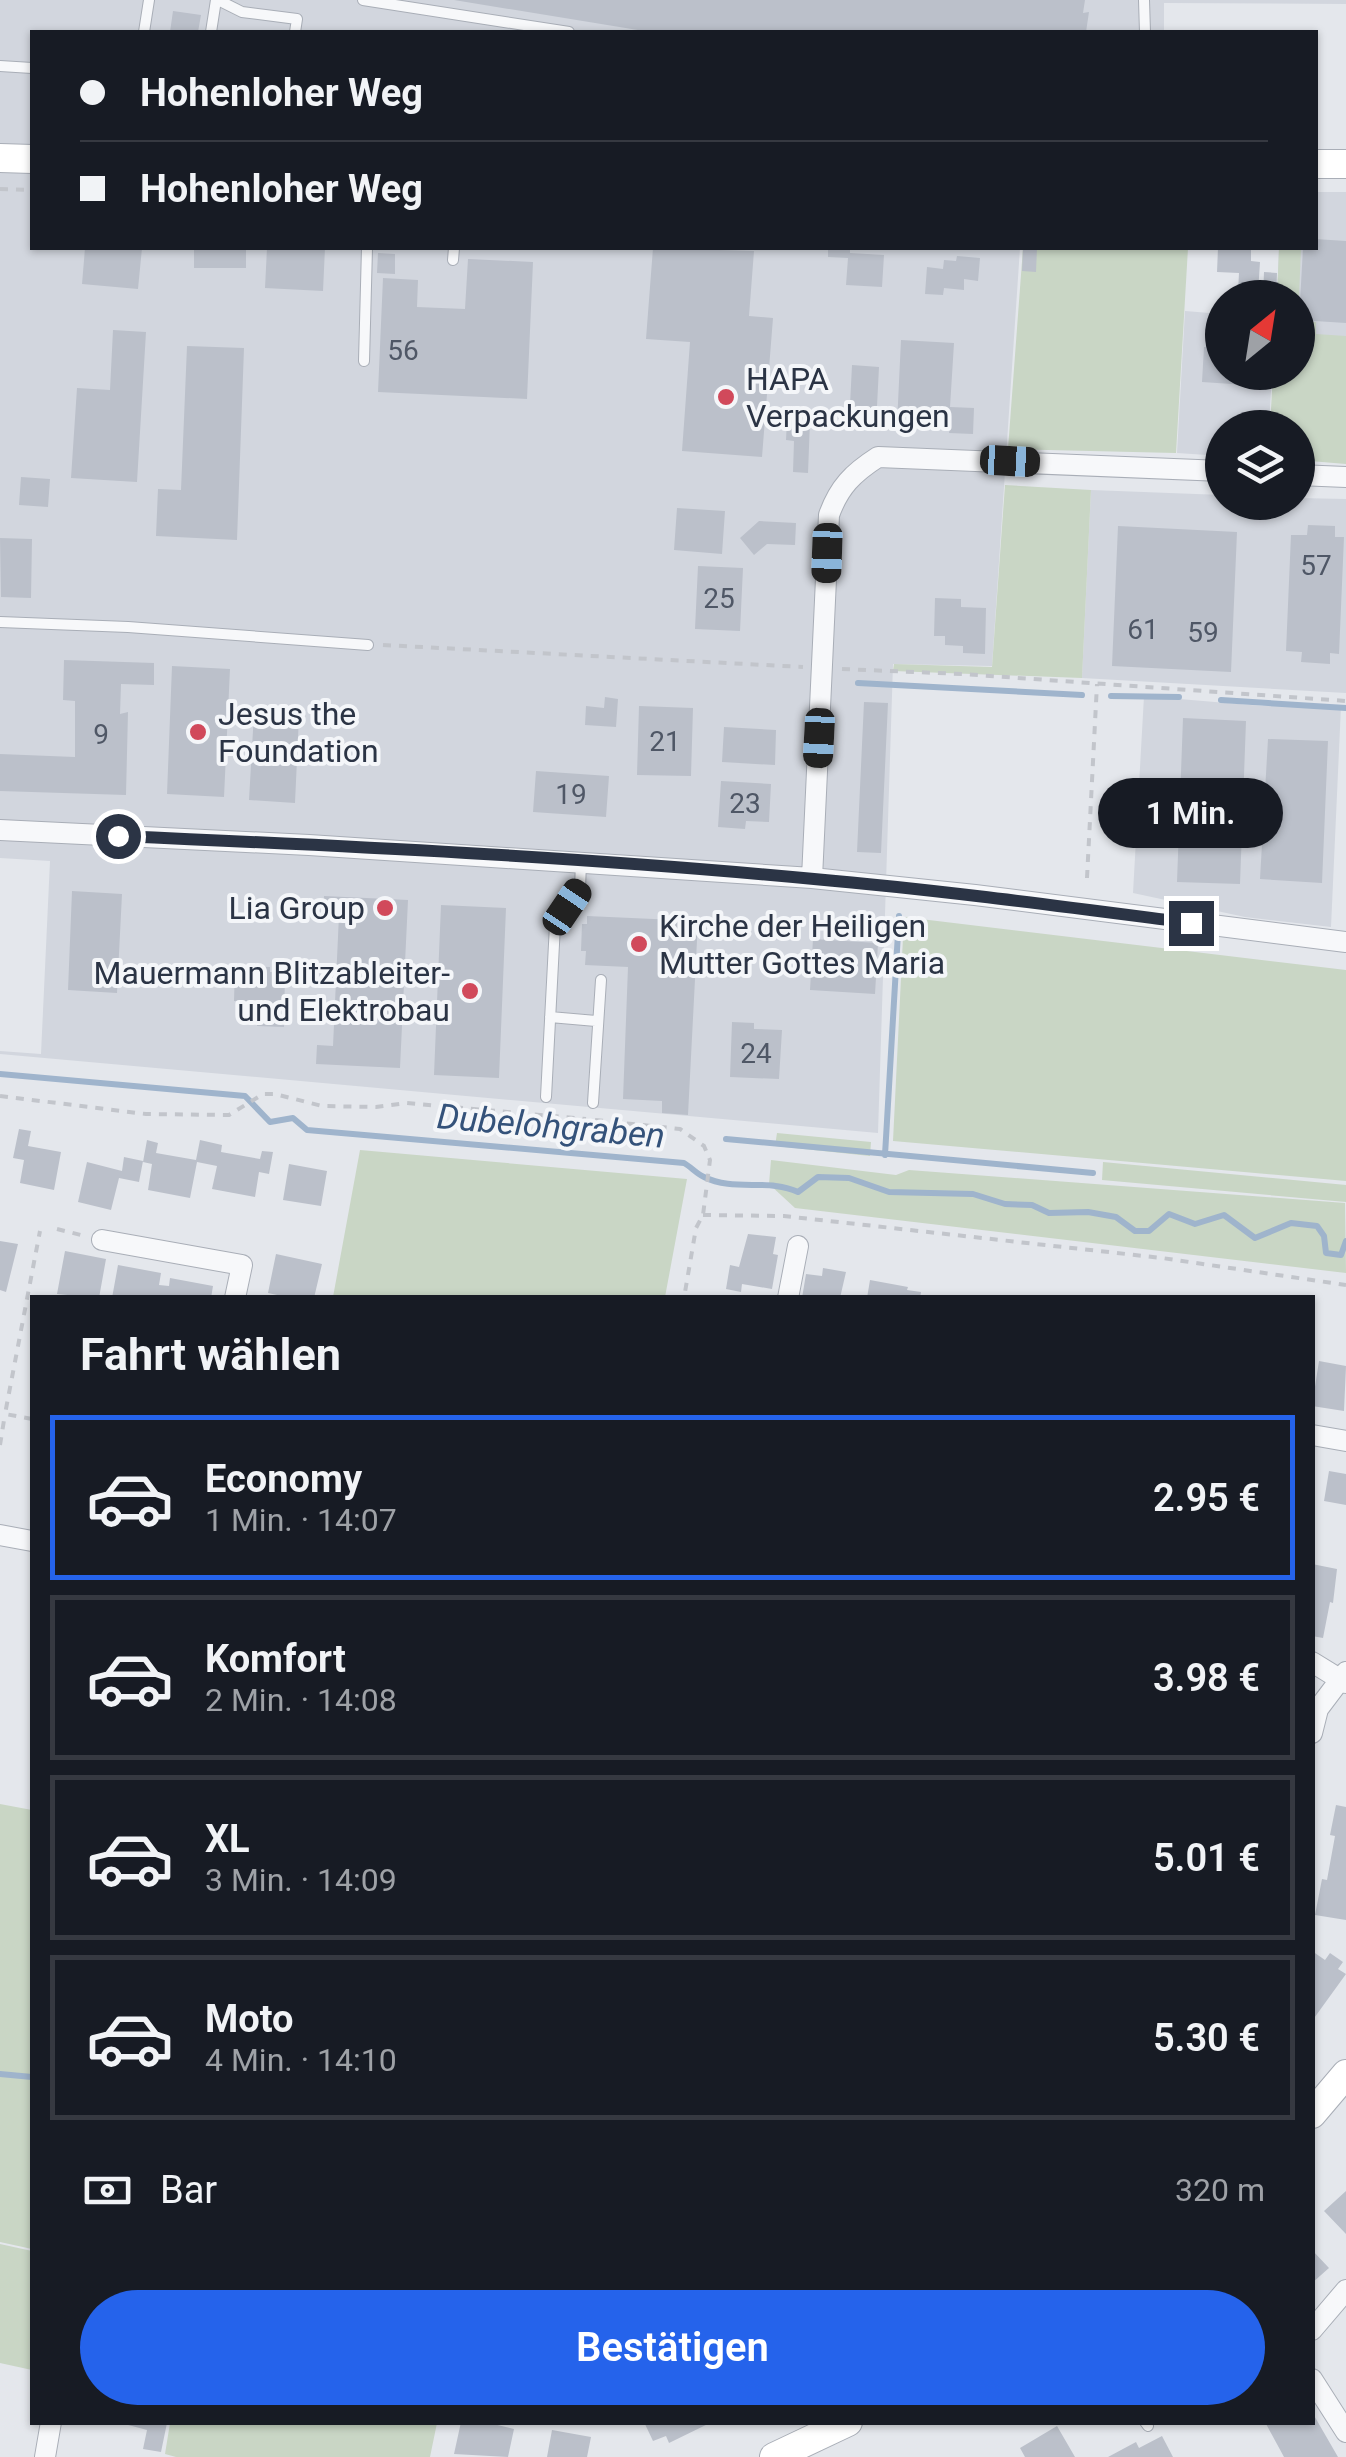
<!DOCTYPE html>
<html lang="de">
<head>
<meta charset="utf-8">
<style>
  body { margin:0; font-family:Roboto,sans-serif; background:#242831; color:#f1f3f6; height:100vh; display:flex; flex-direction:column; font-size:38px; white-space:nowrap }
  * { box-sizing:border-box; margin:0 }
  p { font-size:32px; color:#9ea1a6 }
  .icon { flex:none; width:55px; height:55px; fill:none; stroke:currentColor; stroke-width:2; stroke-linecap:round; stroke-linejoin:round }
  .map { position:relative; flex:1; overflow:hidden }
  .details { position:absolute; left:30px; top:1295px; width:1285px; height:1130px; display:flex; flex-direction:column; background:#171b24; border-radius:0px; box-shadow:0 2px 8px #0004 }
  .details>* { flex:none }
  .guide { position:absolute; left:30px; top:30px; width:1288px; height:220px; border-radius:0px; box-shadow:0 2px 8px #0004; display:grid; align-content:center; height:220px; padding:0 50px; background:#171b24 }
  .needle { width:65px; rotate:30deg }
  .controls { position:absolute; left:1205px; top:280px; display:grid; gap:20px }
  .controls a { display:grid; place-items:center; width:110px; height:110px; border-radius:50%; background:#171b24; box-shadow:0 2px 8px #0004; font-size:50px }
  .end { position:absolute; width:45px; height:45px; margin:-22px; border:12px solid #2b3445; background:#fff; box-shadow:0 0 0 5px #fff }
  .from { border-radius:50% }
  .bubble { position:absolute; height:70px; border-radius:35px; background:#171b24; box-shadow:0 2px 8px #0004; font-size:32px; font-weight:600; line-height:70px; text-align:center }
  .car { position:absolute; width:30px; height:60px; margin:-30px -15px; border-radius:12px; box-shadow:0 0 8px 2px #0007; background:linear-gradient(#222 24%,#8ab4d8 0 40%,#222 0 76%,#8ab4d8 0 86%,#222 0) }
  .guide b { display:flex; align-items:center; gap:35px; height:95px; font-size:38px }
  .guide b+b { border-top:2px solid #363941 }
  .guide i { width:25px; height:25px; background:#f1f3f6 }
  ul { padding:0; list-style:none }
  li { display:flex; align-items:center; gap:30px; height:165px; margin:0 20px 15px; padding:0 30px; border:5px solid #363941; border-radius:0px }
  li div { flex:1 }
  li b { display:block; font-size:38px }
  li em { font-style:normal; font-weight:600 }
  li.selected { border-color:#2563eb }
  li>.icon { width:90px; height:90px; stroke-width:1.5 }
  h2 { padding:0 50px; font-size:45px; line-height:120px }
  .pay { display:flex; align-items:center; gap:25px; height:110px; padding:0 50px; font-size:38px }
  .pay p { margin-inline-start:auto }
  .cta { display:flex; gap:20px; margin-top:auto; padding:20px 50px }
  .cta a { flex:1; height:115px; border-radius:60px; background:#2563eb; color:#fff; font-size:40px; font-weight:600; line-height:115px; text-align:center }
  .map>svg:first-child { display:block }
  .built { fill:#d2d6de }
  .green { fill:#c9d6c5 }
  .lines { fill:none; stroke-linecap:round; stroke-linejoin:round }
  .stream { stroke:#9fb4cc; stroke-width:6 }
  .building { fill:#bbc0ca }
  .lane-casing { stroke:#a9aeb7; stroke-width:12 }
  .street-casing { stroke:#a9aeb7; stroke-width:22 }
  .secondary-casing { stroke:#a9aeb7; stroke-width:30 }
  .path { stroke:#c2c5cb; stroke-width:4; stroke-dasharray:8 8; stroke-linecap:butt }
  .lane { stroke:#f7f8fa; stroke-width:10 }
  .street { stroke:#f7f8fa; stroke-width:20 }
  .secondary { stroke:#fff; stroke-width:28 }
  .route { stroke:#2b3445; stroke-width:12 }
  .poi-dot { fill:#d1495b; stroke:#f4f6f9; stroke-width:4 }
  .labels { text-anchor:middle; stroke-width:8; stroke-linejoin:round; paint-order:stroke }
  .number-label { font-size:28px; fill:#4f5766 }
  .poi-label { font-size:32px; fill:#2b3445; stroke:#f4f6f9; text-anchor:start }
  .water-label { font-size:35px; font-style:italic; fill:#34527a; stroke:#f4f6f9 }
</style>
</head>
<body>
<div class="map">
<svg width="1346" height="2457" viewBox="0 0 1346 2457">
  <rect width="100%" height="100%" fill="#e4e7ec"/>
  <path class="built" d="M0 0H1346V4L1164 3V32H32V248H1020L992 666 893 664 878 1133 0 1054V1051L41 1054 50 861 0 858Z
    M1315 192H1346V354L1298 352V298H1277L1279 248H1315Z
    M1185 311 1222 314V372L1272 373 1269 427 1222 428V456L1177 453Z
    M1091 490 1222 495V502H1298V498L1346 499V693L1082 678Z
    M1144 696 1262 706H1341L1331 927 1245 917 1133 893Z"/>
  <path class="green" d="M1023 248H1188L1176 453 1008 449Z
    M1279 248H1301L1298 321 1316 322V334L1346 336V464L1298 460V428L1270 427 1273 373 1298 372V298L1277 297Z
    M1005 485 1091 490 1082 678 893 671 894 664 992 667Z
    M904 917 1346 970V1181L893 1141Z
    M777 1133 871 1142 870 1156 775 1146Z
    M360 1150 687 1179 665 1297H333Z
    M771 1160 896 1175 909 1170 1345 1203 1346 1273 795 1208 769 1184Z
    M1103 1162 1346 1185V1202L1102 1180Z
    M0 1804 32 1810V2249L0 2242Z
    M0 2244 32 2251V2370L0 2363Z
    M170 2423V2422L437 2423 430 2457H176L165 2454Z"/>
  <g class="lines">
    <path class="stream" d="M858 683 1082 695
      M1111 696 1179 697
      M1221 700 1346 708
      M0 1074 245 1096 270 1122 293 1118 307 1130 684 1163C691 1167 697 1174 704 1177 734 1192 769 1178 798 1192L818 1177 849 1178 889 1192 973 1194 1005 1204 1032 1205 1049 1213 1088 1212 1116 1217 1135 1231H1149L1169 1214 1195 1224 1224 1215 1255 1238 1291 1223 1317 1226 1324 1236 1326 1253 1341 1255 1346 1241
      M726 1139 1093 1173
      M885 1155 899 916
      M0 2074 32 2077"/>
  </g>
  <path class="building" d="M454 0H1085L1083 13 1089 12 1086 32H650Z
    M173 11 201 15 198 32H170Z
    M1315 239 1346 241V323L1299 320 1303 248H1315Z
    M85 248H142L138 289 82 284Z
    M194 248H246V268H194Z
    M267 248H325L323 291 265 288Z
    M653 248 754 251 749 316 773 318 762 457 682 451 690 342 646 339Z
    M828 248H850V253L884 255 882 287 846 285 848 258 828 257Z
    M1023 248H1037L1036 272 1022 271Z
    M1218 248H1251V261L1260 262 1258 293 1238 292 1239 273 1217 272Z
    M378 253 395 254V274L377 273Z
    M957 256 980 258 978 281 964 279V290L944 288 943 295 925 294 927 267 943 269 944 260 956 261Z
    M468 259 533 262 527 399 378 392 383 278 418 280 417 307 465 309Z
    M1264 272 1277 273 1276 298H1263Z
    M113 330 146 332 137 482 71 478 77 388 110 390Z
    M901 340 954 343 950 407 974 408 973 434 949 433 950 426 897 424Z
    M187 346 244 348 237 540 156 536 158 489 181 490Z
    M1204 347 1222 348V372H1262L1261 386 1202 382Z
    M852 365 879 367 876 426 849 425Z
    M787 420 810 421 808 473 793 472 794 441 786 440Z
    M21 477 50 479 48 507 19 505Z
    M677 508 725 511 722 554 674 550Z
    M759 521 796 523 795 545 767 544 754 555 740 538Z
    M1308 525 1335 526V537H1344L1339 654 1330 653V664L1301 662 1302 652 1286 651 1291 535H1307Z
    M1118 526 1237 532 1231 672 1112 666Z
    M0 538 32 539 31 598 1 597Z
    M698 566 743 568 740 631 695 629Z
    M935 598 961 599V607L986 608 985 654 963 653V646L945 645V636H934Z
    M64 660 154 663V685L121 684 120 714 128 712 126 795 0 791V754L75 757V701L63 700Z
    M172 666 230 669 224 797 167 794Z
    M605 697 618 699 616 727 585 725 586 706 604 708Z
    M864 702 888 703 881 853 857 852Z
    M639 706 693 708 691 776 637 775Z
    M254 713 299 716 295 803 249 800Z
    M1183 718 1246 721 1240 884 1177 882Z
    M724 727 776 730 775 765 722 762Z
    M1268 739 1328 741 1322 883 1260 879Z
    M536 771 609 776 606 817 533 812Z
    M721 781 771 784 769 822 746 821 745 829 718 827Z
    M72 891 122 894 117 993 68 990Z
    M324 896 408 900 400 1068 316 1064 317 1045 333 1046 339 915 323 914Z
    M441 905 506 908 499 1078 434 1075Z
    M587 916 698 921 688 1115 662 1113V1101L623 1099 628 967 585 965 586 951H581L582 924H587Z
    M813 939 878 943 875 994 810 990Z
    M235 966 270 967V972H285L284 1027 257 1026 258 1013 253 1001H234Z
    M732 1022 754 1023V1029L782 1030 779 1079 730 1077Z
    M19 1129 31 1131 28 1146 61 1152 54 1190 20 1183 24 1160 13 1158Z
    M147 1140 158 1143 156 1153 196 1160 200 1140 222 1145 221 1152 260 1159 262 1151 273 1152 269 1174 259 1172 255 1197 212 1189 217 1166 197 1162 190 1198 148 1190 152 1164 143 1162Z
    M124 1157 143 1161 139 1182 119 1178 111 1210 78 1202 87 1162 122 1171Z
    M289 1164 327 1171 321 1206 283 1200Z
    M748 1234 776 1237 773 1254 778 1255 772 1289 742 1284 741 1292 726 1289 730 1265 739 1267Z
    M0 1241 18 1244 6 1292 0 1290Z
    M65 1251 106 1259 99 1298 57 1294Z
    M276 1254 322 1264 314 1298H291L268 1293Z
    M118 1265 161 1273 159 1285 169 1286 170 1278 213 1286 211 1298H112Z
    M823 1268 846 1272 840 1298H802L806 1274 822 1276Z
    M870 1280 908 1287 907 1290 921 1292 920 1298H867Z
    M1319 1361 1346 1366 1344 1411 1312 1406Z
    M1329 1471 1346 1474V1505L1324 1501Z
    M1312 1564 1337 1569 1333 1603 1330 1602 1323 1638 1312 1636Z
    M1336 1805 1346 1807V1920L1315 1915 1322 1879 1327 1880 1335 1836 1330 1835Z
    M1312 1951 1325 1960 1330 1953 1343 1962 1338 1969 1346 1974 1312 2021Z
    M1346 2191V2234L1324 2211Z
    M1312 2250 1329 2268 1312 2283Z
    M1312 2412 1338 2457H1284L1265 2422H1312Z
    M117 2422 167 2423 161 2452 143 2449 147 2430Z
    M461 2422H485L514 2429 508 2457 454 2454Z
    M644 2422H712L669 2443 666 2436 653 2441Z
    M1057 2426 1075 2457H1025L1020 2448Z
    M552 2430 591 2437 587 2457H547Z
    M1162 2436 1173 2457H1108L1136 2442 1139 2448Z"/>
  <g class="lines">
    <defs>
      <path id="lane" d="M218 0 242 12 297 19 295 32
        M363 0 569 32
        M1144 0 1145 32
        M144 32 149 0
        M211 32 216 0
        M0 66 32 68
        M453 260 454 248
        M364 361 367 248
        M0 622 128 627 368 645
        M550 1017 596 1021
        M546 1097 555 925 580 889 581 862
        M593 1103 601 980
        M1145 2422 1148 2426"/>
      <path id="street" d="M1298 475 1346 477
        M0 830 309 845 812 878 829 515C839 487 853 473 878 457L1222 471
        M812 878 975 895 1346 942
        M102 1240 242 1265 235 1298
        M788 1298 798 1246
        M1312 1435 1346 1441
        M0 1535 32 1541
        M1312 1662 1346 1683
        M1312 1733 1318 1709 1346 1672
        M1312 2330 1346 2290
        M1312 2379 1346 2432
        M45 2457 51 2422"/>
      <path id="secondary" d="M0 158 32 159
        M1315 164H1346
        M1312 2114 1346 2074
        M774 2457 848 2422"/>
    </defs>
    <use href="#lane" class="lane-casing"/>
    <use href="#street" class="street-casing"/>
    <use href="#secondary" class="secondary-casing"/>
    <path class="path" d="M0 189 32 190
      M383 645 803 667
      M842 669 962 674 1346 701
      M1087 878 1097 684
      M0 1096 146 1114 229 1115 263 1094H275L322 1106 376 1107 407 1103 586 1119
      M595 1120 680 1129 704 1146 710 1160 703 1215 696 1228 684 1298
      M703 1215 784 1216 1162 1258 1346 1285
      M57 1229 81 1235
      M32 1419 5 1414 40 1231
      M0 1445 5 1414"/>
    <use href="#lane" class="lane"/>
    <use href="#street" class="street"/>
    <use href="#secondary" class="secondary"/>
  </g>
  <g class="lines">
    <path class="route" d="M118 836C350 846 583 857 814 879 940 890 1066 907 1191 923"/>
  </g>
  <g class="poi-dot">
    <circle cx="726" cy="397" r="10"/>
    <circle cx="198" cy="732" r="10"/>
    <circle cx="385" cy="908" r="10"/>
    <circle cx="639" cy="944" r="10"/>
    <circle cx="470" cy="991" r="10"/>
  </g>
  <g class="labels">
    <g class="number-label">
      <text x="403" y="360">56</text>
      <text x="1316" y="575">57</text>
      <text x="719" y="608">25</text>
      <text x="1143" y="639">61</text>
      <text x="1203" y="642">59</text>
      <text x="101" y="744">9</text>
      <text x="665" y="751">21</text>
      <text x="571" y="804">19</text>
      <text x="745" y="813">23</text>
      <text x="756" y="1063">24</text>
    </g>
    <g class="poi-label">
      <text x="746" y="390">HAPA<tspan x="746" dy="37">Verpackungen</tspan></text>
      <text x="218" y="725">Jesus the<tspan x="218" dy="37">Foundation</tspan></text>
      <text x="365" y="919" text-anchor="end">Lia Group</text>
      <text x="659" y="937">Kirche der Heiligen<tspan x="659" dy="37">Mutter Gottes Maria</tspan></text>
      <text x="450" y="984" text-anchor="end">Mauermann Blitzableiter-<tspan x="450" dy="37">und Elektrobau</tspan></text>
    </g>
    <g class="water-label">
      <text transform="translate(551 1126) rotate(5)" y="12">Dubelohgraben</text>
    </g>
  </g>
</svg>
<div class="controls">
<a><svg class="needle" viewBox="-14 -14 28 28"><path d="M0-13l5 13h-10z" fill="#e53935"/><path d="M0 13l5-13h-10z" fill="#9ea1a6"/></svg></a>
<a><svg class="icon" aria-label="layers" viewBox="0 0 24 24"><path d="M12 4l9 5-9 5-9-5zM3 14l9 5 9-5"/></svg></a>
</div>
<i class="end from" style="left:118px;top:836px"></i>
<i class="end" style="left:1191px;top:923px"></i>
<div class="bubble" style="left:1098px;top:778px;width:185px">1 Min.</div>
<i class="car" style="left:1010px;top:461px;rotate:93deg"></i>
<i class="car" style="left:827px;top:553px;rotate:182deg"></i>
<i class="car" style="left:819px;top:738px;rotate:183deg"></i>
<i class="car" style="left:567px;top:907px;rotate:34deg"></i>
<div class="guide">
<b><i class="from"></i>Hohenloher Weg</b>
<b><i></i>Hohenloher Weg</b>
</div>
<section class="details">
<h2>Fahrt wählen</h2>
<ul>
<li class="selected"><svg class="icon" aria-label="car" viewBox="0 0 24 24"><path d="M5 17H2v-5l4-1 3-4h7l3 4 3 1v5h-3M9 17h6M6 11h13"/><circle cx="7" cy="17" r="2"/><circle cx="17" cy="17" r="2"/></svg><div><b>Economy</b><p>1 Min. · 14:07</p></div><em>2.95 €</em></li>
<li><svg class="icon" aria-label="car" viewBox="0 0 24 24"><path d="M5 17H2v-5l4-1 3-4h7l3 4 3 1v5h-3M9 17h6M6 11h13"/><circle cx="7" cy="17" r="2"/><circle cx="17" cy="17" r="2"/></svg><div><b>Komfort</b><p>2 Min. · 14:08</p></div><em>3.98 €</em></li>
<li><svg class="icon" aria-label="car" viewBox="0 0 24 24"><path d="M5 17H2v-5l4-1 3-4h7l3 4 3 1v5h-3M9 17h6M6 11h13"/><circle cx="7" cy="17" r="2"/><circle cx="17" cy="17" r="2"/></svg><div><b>XL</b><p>3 Min. · 14:09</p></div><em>5.01 €</em></li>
<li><svg class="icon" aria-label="car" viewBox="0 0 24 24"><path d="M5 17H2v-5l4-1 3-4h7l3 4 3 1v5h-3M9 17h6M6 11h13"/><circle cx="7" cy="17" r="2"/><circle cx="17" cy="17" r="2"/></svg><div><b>Moto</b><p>4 Min. · 14:10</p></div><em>5.30 €</em></li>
</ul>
<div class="pay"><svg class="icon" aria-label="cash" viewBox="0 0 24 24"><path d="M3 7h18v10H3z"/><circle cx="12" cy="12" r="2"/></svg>Bar<p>320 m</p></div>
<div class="cta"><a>Bestätigen</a></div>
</section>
</div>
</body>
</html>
